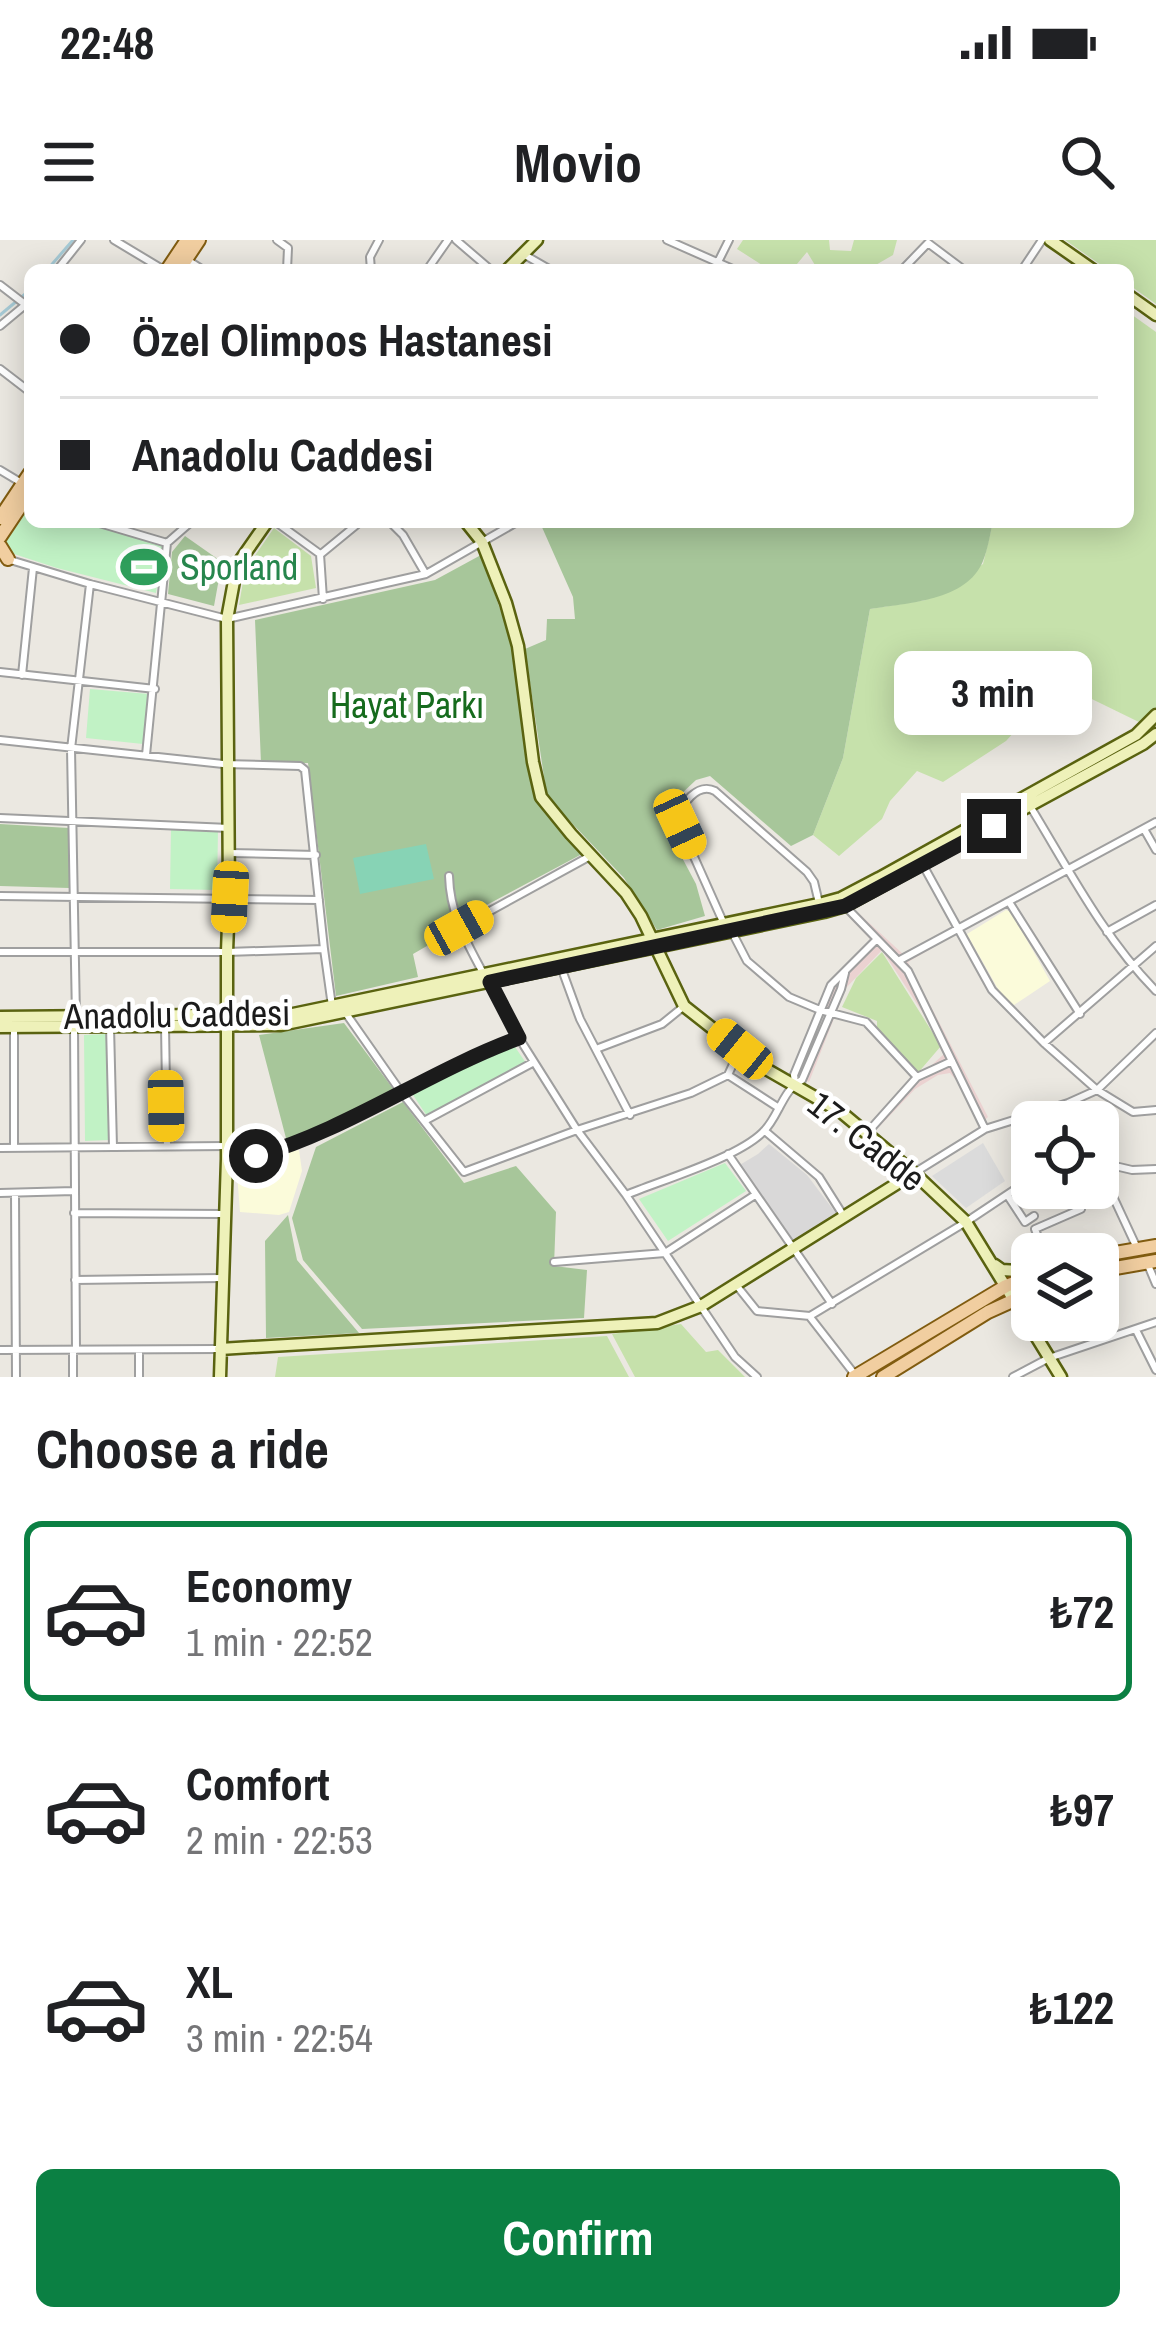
<!DOCTYPE html>
<html lang="en">
<head>
<meta charset="utf-8">
<style>
  body { margin:0; font-family:"Archivo Narrow",sans-serif; background:#f2f2f2; color:#202124; height:100vh; display:flex; flex-direction:column; font-size:45px; white-space:nowrap }
  * { box-sizing:border-box; margin:0 }
  p { font-size:39px; color:#757577 }
  .icon { flex:none; width:66px; height:66px; fill:none; stroke:currentColor; stroke-width:2; stroke-linecap:round; stroke-linejoin:round }
  .map { position:relative; height:1137px; overflow:hidden }
  .drawer { display:flex; flex-direction:column; background:#fff; flex:1 }
  .drawer>* { flex:none }
  .top-card { position:absolute; left:24px; top:24px; width:1110px; height:264px; border-radius:18px; box-shadow:0 6px 30px #0003; display:grid; align-content:center; height:264px; padding:0 36px; background:#fff }
  .buttons { position:absolute; left:1011px; top:861px; display:grid; gap:24px }
  .buttons a { display:grid; place-items:center; width:108px; height:108px; border-radius:18px; background:#fff; box-shadow:0 6px 30px #0003; font-size:60px }
  .end { position:absolute; width:54px; height:54px; margin:-27px; border:15px solid #1b1b1b; background:#fff; box-shadow:0 0 0 6px #fff }
  .from { border-radius:50% }
  .bubble { position:absolute; height:84px; border-radius:18px; background:#fff; box-shadow:0 6px 30px #0003; font-size:39px; font-weight:700; line-height:84px; text-align:center }
  .car { position:absolute; width:36px; height:72px; margin:-36px -18px; border-radius:15px; box-shadow:0 0 9px 3px #0007; background:linear-gradient(#f5c518 24%,#345 0 40%,#f5c518 0 76%,#345 0 86%,#f5c518 0) }
  .top-card b { display:flex; align-items:center; gap:42px; height:114px; font-size:45px }
  .top-card b+b { border-top:3px solid #e0e0e0 }
  .top-card i { width:30px; height:30px; background:#202124 }
  ul { padding:0; list-style:none }
  li { display:flex; align-items:center; gap:36px; height:180px; margin:0 24px 18px; padding:0 12px; border:6px solid transparent; border-radius:18px }
  li div { flex:1 }
  li b { display:block; font-size:45px }
  li em { font-style:normal; font-weight:700 }
  li.current { border-color:#0b8043 }
  li>.icon { width:108px; height:108px; stroke-width:1.5 }
  h2 { padding:0 36px; font-size:54px; line-height:144px }
  .action { display:flex; gap:24px; margin-top:auto; padding:24px 36px }
  .action a { flex:1; height:138px; border-radius:18px; background:#0b8043; color:#fff; font-size:48px; font-weight:700; line-height:138px; text-align:center }
  .status { display:flex; justify-content:space-between; align-items:center; height:84px; padding:0 60px; background:#fff; direction:ltr }
  .status svg { height:33px; fill:currentColor }
  header { display:flex; justify-content:space-between; align-items:center; height:156px; padding:0 36px; background:#fff; font-size:54px; font-weight:700 }
  .map>svg:first-child { display:block }
  .residential { fill:#d9d8d8 }
  .commercial { fill:#ebd2d1 }
  .education { fill:#fbfbda }
  .grass { fill:#c6e1ab }
  .forest { fill:#a7c69a }
  .park { fill:#c1f2c5 }
  .pitch { fill:#87d3b5 }
  .parking { fill:#dbdbdb }
  .lines { fill:none; stroke-linecap:round; stroke-linejoin:round }
  .stream { stroke:#a6cad5; stroke-width:3 }
  .street-casing { stroke:#9f9f9f; stroke-width:10 }
  .secondary-casing { stroke:#5a6310; stroke-width:15 }
  .primary-casing { stroke:#815c10; stroke-width:16 }
  .street { stroke:#fff; stroke-width:6 }
  .secondary { stroke:#eef1b9; stroke-width:10 }
  .primary { stroke:#f1cea0; stroke-width:12 }
  .route { stroke:#1b1b1b; stroke-width:15 }
  .labels { text-anchor:middle; stroke-width:9; stroke-linejoin:round; paint-order:stroke }
  .leisure-label { font-size:36px; fill:#27864d; stroke:#fff; text-anchor:start }
  .park-label { font-size:36px; fill:#166b1d; stroke:#fff }
  .street-label { font-size:36px; fill:#1b1b1b; stroke:#fff }
</style>
</head>
<body>
<div class="status"><b>22:48</b><svg viewBox="0 0 49 12"><path d="M0 12V9h3v3zM5 12V6h3v6zM10 12V3h3v9zM15 12V0h3v12zM26 1h20v11H26zM47 4h2v5h-2z"/></svg></div>
<header><svg class="icon" aria-label="menu" viewBox="0 0 24 24"><path d="M4 6h16M4 12h16M4 18h16"/></svg>Movio<svg class="icon" aria-label="search" viewBox="0 0 24 24"><circle cx="10" cy="10" r="6"/><path d="M15 15l6 6"/></svg></header>
<div class="map">
<svg width="1156" height="1137" viewBox="0 0 1156 1137">
  <rect width="100%" height="100%" fill="#ebe8e1"/>
  <path class="residential" d="M769 904 807 935 838 976 793 1007 738 926 758 914Z"/>
  <path class="commercial" d="M854 669 904 715 950 690 953 696 908 722 988 877 979 885 962 847 950 833 938 835 915 849 878 888 871 885 894 859 943 815V804L882 710 846 748 809 842 800 838 823 780 831 748 846 726 871 700 847 675Z"/>
  <path class="education" d="M1006 670 1011 672 1050 741 1014 765 1002 756 967 694Z
    M299 910 302 931 289 972 279 975 240 972 236 921Z"/>
  <path class="grass" d="M743 0H829L830 10 851 11 854 0H897L893 15 867 30H818L807 12 792 30H770L737 9Z
    M1065 0H1156V64L1128 44V30H1108Z
    M1128 72 1156 92V467L1143 484 1059 443 1006 501 943 542 917 531 890 561 882 579 839 616 813 595 843 518 870 369 926 360 983 324 993 282H1128Z
    M274 288 311 316 316 348 239 365 245 330Z
    M882 712 941 806 917 834 877 788V781L842 767 856 738Z
    M681 1084 706 1112 718 1110 745 1137H635L612 1094Z
    M607 1096 629 1137H275L278 1117Z"/>
  <path class="forest" d="M544 282H993C990 294 988 309 983 321 967 361 907 363 870 369L843 518 813 595 791 606 710 536 696 540 663 571 669 593 696 644 705 676 657 690 624 638 547 557 525 409 546 400 547 379H575L573 357 541 285Z
    M185 296 222 322 214 366 168 354 172 312Z
    M481 315 514 409 528 524 536 561 582 614 451 684 453 691 413 714 418 737 336 756 308 523H261L255 380 435 340Z
    M0 584 69 588V648L0 646Z
    M344 783 394 850 287 902 259 795Z
    M403 862 464 943 516 926 556 972 554 1026 587 1030 584 1078 362 1089 303 1020 292 978 316 907Z
    M288 975 297 1020 359 1093 266 1098 265 1001Z"/>
  <path class="park" d="M30 265V282H82L164 305 156 353 57 328 11 313 6 302Z
    M90 449 149 454 143 504 86 498Z
    M171 588 218 589 217 650 170 649Z
    M107 794 109 900 85 901 84 795Z
    M513 804 526 823 427 876 411 852 449 831Z
    M725 923 746 951 668 1001 639 959Z"/>
  <path class="pitch" d="M426 604 434 639 360 654 353 618Z"/>
  <path class="parking" d="M983 903 1005 941 966 968 932 936Z"/>
  <g class="lines">
    <path class="stream" d="M47 30 73 0
      M0 75 30 50"/>
    <defs>
      <path id="street" d="M114 0 164 30
        M277 0 288 8 287 30
        M456 0 491 30
        M667 0 735 30
        M928 3 964 30
        M523 14 551 30
        M189 21 203 30
        M57 30 81 0
        M371 30 370 17 379 0
        M427 30 448 0
        M714 30 729 0
        M902 30 928 3
        M1022 30 1042 0
        M0 45 30 68
        M0 86 30 61
        M0 129 30 152
        M0 230 20 242
        M96 282 167 303
        M276 282 320 314 323 359
        M390 282 403 295 425 333
        M321 314 360 282
        M7 319 90 344 227 379 426 334 517 282
        M0 432 155 449
        M22 435 33 328
        M0 500 223 524 300 526 305 530 324 709 332 766
        M146 515 167 303 191 282
        M1030 566C1069 630 1104 698 1156 751
        M0 578 229 588
        M1144 589 1156 610
        M229 613 316 615
        M923 625 992 750 1044 803 1097 850 1133 872 1156 870
        M449 636C450 674 466 701 483 733
        M0 656 319 660
        M1009 662 1080 774
        M845 666 908 731 985 889
        M724 684 678 581C680 564 698 542 715 551L807 632 814 642 819 663
        M459 688 592 615
        M732 692 747 721 789 757 820 770 866 782 917 837
        M1107 692 1156 665
        M0 712H227L324 709
        M900 720 1156 582
        M561 727 580 779 630 875
        M490 742 519 798 577 890 626 955 735 1117 757 1137
        M345 772 401 852 464 932 577 890 691 853 728 835 739 811
        M76 777 71 509 90 344
        M74 786 76 1110
        M110 786 113 907
        M165 786 167 906
        M1044 803 1156 706
        M596 809 662 784 683 767
        M728 835 779 868
        M795 842 794 835 831 745 877 699
        M426 880 534 822
        M1059 882 1068 863
        M765 891 819 937 843 975
        M867 893 917 837 952 821
        M0 908 227 906
        M14 908V787
        M728 914 832 1064
        M227 919C274 914 307 897 350 877 406 850 460 820 519 798
        M1098 922 1132 930 1156 929
        M1114 925 1110 950 1137 1008
        M914 933 985 889 1068 863 1097 850 1156 793
        M0 953 74 951
        M15 953 16 1137
        M626 955C662 940 737 918 763 892 779 877 782 850 802 840L841 749 845 733
        M1008 956 1025 982 1034 976
        M1059 960 1072 955 1070 948
        M74 973 223 974
        M1044 1014 1035 989 1081 969
        M554 1022 665 1013 755 955
        M1148 1025 1156 1044
        M75 1040 221 1038
        M737 1046 757 1071 810 1076 966 982 1032 938
        M810 1077 856 1136
        M1136 1090 1156 1130
        M0 1110 218 1109
        M73 1110V1137
        M139 1137V1111
        M1013 1137 1049 1118 1156 1082"/>
      <path id="secondary" d="M1050 0 1093 30
        M507 30 537 0
        M1128 55 1156 75
        M466 282 482 302 506 363 518 406 533 522 541 557 571 594 626 653 641 676 684 766 759 825 841 872 914 933 966 982 1061 1137
        M0 777 293 774 819 664 841 658 879 638 1136 495 1156 475
        M0 787 281 785 824 672 845 666 1143 504 1156 494
        M995 1025 1002 1030 1032 1032
        M220 1109 657 1083 701 1066 914 933
        M220 1137 227 919V712L229 657 227 379 237 325 267 282"/>
      <path id="primary" d="M167 30 187 0
        M179 30 199 0
        M0 278 30 233
        M0 297 30 252
        M0 306 8 319
        M1098 1016 1156 1006
        M1098 1031 1156 1021
        M854 1137 1006 1046 1032 1036
        M883 1137 988 1072 1032 1052"/>
    </defs>
    <use href="#street" class="street-casing"/>
    <use href="#secondary" class="secondary-casing"/>
    <use href="#primary" class="primary-casing"/>
    <use href="#street" class="street"/>
    <use href="#secondary" class="secondary"/>
    <use href="#primary" class="primary"/>
  </g>
  <g class="lines">
    <path class="route" d="M256 916C347 890 429 831 519 798L490 742 845 666 994 586"/>
  </g>
  <defs>
    <symbol id="stadium-bare" viewBox="-9 -9 18 18"><path d="M0-5a6.5 5 0 1 0 0 10a6.5 5 0 1 0 0-10ZM-3.5-1.8h7v3.6h-7Z" fill="#2e9e5b" stroke="#fff" stroke-width="2.5" paint-order="stroke"/></symbol>
  </defs>
  <g fill-rule="evenodd">
    <use href="#stadium-bare" x="111" y="294" width="66" height="66"/>
  </g>
  <g class="labels">
    <g class="leisure-label">
      <text x="180" y="340">Sporland</text>
    </g>
    <g class="park-label">
      <text x="407" y="478">Hayat Parkı</text>
    </g>
    <g class="street-label">
      <text transform="translate(177 774) rotate(-1)" y="13">Anadolu Caddesi</text>
      <text transform="translate(867 901) rotate(38)" y="13">17. Cadde</text>
    </g>
  </g>
</svg>
<div class="buttons">
<a><svg class="icon" aria-label="locate" viewBox="0 0 24 24"><circle cx="12" cy="12" r="6"/><path d="M12 2v4M12 18v4M2 12h4M18 12h4"/></svg></a>
<a><svg class="icon" aria-label="layers" viewBox="0 0 24 24"><path d="M12 4l9 5-9 5-9-5zM3 14l9 5 9-5"/></svg></a>
</div>
<i class="end from" style="left:256px;top:916px"></i>
<i class="end" style="left:994px;top:586px"></i>
<div class="bubble" style="left:894px;top:411px;width:198px">3 min</div>
<i class="car" style="left:680px;top:584px;rotate:155deg"></i>
<i class="car" style="left:230px;top:657px;rotate:183deg"></i>
<i class="car" style="left:459px;top:688px;rotate:61deg"></i>
<i class="car" style="left:740px;top:809px;rotate:309deg"></i>
<i class="car" style="left:166px;top:866px;rotate:179deg"></i>
<div class="top-card">
<b><i class="from"></i>Özel Olimpos Hastanesi</b>
<b><i></i>Anadolu Caddesi</b>
</div>
</div>
<section class="drawer">
<h2>Choose a ride</h2>
<ul>
<li class="current"><svg class="icon" aria-label="car" viewBox="0 0 24 24"><path d="M5 17H2v-5l4-1 3-4h7l3 4 3 1v5h-3M9 17h6M6 11h13"/><circle cx="7" cy="17" r="2"/><circle cx="17" cy="17" r="2"/></svg><div><b>Economy</b><p>1 min · 22:52</p></div><em>₺72</em></li>
<li><svg class="icon" aria-label="car" viewBox="0 0 24 24"><path d="M5 17H2v-5l4-1 3-4h7l3 4 3 1v5h-3M9 17h6M6 11h13"/><circle cx="7" cy="17" r="2"/><circle cx="17" cy="17" r="2"/></svg><div><b>Comfort</b><p>2 min · 22:53</p></div><em>₺97</em></li>
<li><svg class="icon" aria-label="car" viewBox="0 0 24 24"><path d="M5 17H2v-5l4-1 3-4h7l3 4 3 1v5h-3M9 17h6M6 11h13"/><circle cx="7" cy="17" r="2"/><circle cx="17" cy="17" r="2"/></svg><div><b>XL</b><p>3 min · 22:54</p></div><em>₺122</em></li>
</ul>
<div class="action"><a>Confirm</a></div>
</section>
</body>
</html>
